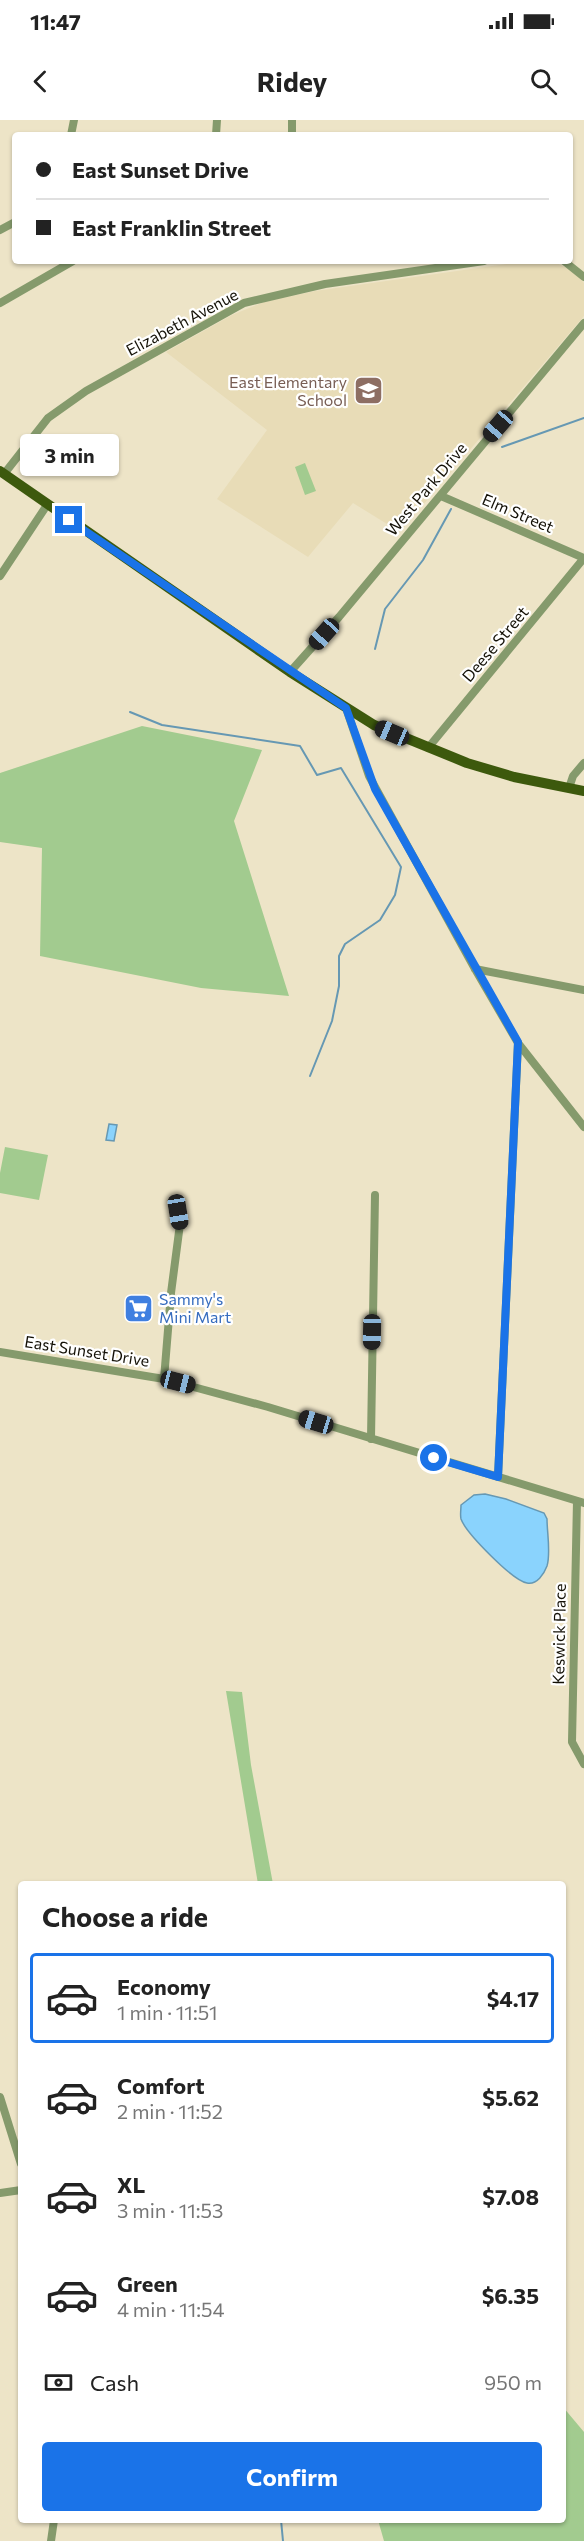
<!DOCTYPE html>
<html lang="en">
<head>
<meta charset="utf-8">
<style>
  body { margin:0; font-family:Commissioner,sans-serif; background:#f6f6f6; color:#222; height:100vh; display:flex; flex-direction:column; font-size:22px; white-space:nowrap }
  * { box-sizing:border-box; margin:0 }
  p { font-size:20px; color:#767676 }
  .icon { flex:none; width:33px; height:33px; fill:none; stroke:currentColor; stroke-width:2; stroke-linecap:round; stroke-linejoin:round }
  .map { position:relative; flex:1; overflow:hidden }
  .drawer { position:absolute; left:18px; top:1761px; width:548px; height:642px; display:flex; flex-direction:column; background:#fff; border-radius:6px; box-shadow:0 2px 4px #0004 }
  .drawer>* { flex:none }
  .top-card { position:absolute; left:12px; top:12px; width:561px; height:132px; border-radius:6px; box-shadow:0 2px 4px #0004; display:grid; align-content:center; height:132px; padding:0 24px; background:#fff }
  .end { position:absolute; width:27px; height:27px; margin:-14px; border:8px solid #1a73e8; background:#fff; box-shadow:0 0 0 3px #fff }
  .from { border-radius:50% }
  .bubble { position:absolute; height:42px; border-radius:6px; background:#fff; box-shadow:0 2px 4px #0004; font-size:20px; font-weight:700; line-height:42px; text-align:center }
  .car { position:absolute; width:18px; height:36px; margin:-18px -9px; border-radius:8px; box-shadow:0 0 4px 2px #0007; background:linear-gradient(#222 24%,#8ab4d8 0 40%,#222 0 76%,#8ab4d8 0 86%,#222 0) }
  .top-card b { display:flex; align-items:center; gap:21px; height:57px; font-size:22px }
  .top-card b+b { border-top:2px solid #e0e0e0 }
  .top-card i { width:15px; height:15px; background:#222 }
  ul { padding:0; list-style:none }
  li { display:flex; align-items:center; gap:18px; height:90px; margin:0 12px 9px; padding:0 12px; border:3px solid transparent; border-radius:6px }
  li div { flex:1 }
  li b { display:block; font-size:22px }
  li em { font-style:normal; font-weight:700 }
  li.active { border-color:#1a73e8 }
  li>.icon { width:54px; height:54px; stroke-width:1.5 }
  h2 { padding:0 24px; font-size:27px; line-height:72px }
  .pay { display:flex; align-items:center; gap:15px; height:66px; padding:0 24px; font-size:22px }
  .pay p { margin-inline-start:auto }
  .action { display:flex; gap:12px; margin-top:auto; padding:12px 24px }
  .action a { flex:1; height:69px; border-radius:6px; background:#1a73e8; color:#fff; font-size:24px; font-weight:700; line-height:69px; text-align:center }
  .status { display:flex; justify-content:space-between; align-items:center; height:42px; padding:0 30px; background:#fff; direction:ltr }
  .status svg { height:16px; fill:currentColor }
  header { display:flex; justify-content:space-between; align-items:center; height:78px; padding:0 24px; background:#fff; font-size:27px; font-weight:700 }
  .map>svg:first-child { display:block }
  .built { fill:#e8dcb7 }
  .green { fill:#a2cb8f }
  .water { fill:#8ad3fd; stroke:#6698b3; stroke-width:1.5 }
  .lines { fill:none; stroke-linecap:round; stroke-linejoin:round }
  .stream { stroke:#6698b3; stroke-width:2 }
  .minor { stroke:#859a6c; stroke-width:8 }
  .major { stroke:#3d590d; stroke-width:10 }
  .route { stroke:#1a73e8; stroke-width:8 }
  .labels { text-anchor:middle; stroke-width:4.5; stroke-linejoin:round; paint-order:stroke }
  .street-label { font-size:16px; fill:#131006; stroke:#fff }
  .education-label { font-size:16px; fill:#785e54; stroke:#fff; text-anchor:end }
  .shop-label { font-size:16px; fill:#366cbe; stroke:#fff; text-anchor:start }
</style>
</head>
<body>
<div class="status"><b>11:47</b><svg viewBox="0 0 49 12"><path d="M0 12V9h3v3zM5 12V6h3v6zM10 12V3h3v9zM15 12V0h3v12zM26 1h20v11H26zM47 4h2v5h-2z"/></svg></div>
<header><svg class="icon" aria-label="back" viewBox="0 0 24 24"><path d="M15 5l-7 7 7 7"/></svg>Ridey<svg class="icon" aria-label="search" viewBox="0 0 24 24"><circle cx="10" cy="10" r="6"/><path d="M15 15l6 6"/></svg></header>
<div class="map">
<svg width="584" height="2421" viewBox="0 0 584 2421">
  <rect width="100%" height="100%" fill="#ede4c7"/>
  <path class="built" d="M527 141H552L572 150 584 163V196L400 412 353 383 308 437 217 379 267 310 166 232 232 195 264 182 315 171Z"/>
  <path class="green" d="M305 343 316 371 305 375 295 347Z
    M142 606 262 630 234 701 289 876 201 868 40 836 42 728 0 722V653Z
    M5 1027 48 1035 39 1080 0 1073V1053Z
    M226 1571 242 1572 251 1645 273 1764H258Z
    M563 2287 584 2312V2421H384L378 2400H562Z"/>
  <path class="water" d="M109 1004 117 1005 114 1021 106 1020Z
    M485 1374 506 1379 544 1393 547 1399C547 1413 551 1433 547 1446 544 1454 537 1465 527 1463 513 1461 466 1413 461 1399 460 1395 461 1390 461 1385L474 1375Z"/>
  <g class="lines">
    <path class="stream" d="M502 327 584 298
      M375 529 385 489 423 440 451 389
      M130 592 162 605 300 626 317 655 341 648 401 747 395 775 380 800 345 824 339 836V866L332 901 310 956
      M281 2400 283 2421"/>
    <path class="minor" d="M71 15 74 0
      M216 15 217 0
      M292 15V0
      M0 110 15 102
      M564 141 584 157
      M0 183 73 141
      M4 354 48 298 86 271 244 183 325 164 484 141
      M441 376 584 438
      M0 456 47 385
      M290 552 339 497 584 203
      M346 588 369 656 475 849 518 923 584 1007
      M428 628 584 438
      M569 668 573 656 584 643
      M475 849 584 870
      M0 1232 164 1259 268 1287 584 1383
      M164 1259 171 1173 180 1104 178 1092
      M371 1319 375 1075
      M498 1357 518 923
      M577 1381 572 1622 584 1644
      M0 1977 21 2044
      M0 2073 21 2070
      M51 2421 54 2400"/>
    <path class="major" d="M0 351 290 552 374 605 467 643 514 657 584 671"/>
  </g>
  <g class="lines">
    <path class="route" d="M69 400 346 588 375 669 518 922 498 1357 434 1338"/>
  </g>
  <defs>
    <symbol id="school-square" viewBox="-11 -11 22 22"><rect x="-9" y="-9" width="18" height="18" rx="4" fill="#8d6e63" stroke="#fff"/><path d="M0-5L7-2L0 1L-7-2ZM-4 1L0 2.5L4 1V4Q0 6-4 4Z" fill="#fff"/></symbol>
    <symbol id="supermarket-square" viewBox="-11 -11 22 22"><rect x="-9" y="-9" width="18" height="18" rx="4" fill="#3f7fe0" stroke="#fff"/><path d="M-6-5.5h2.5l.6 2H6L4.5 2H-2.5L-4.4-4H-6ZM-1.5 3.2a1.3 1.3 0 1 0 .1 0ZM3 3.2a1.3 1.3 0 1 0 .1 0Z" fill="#fff"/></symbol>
  </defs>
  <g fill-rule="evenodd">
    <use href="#school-square" x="352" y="254" width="33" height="33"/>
    <use href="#supermarket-square" x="122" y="1172" width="33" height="33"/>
  </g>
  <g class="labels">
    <g class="street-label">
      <text transform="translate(182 202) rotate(-28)" y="6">Elizabeth Avenue</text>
      <text transform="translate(426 369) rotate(-50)" y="6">West Park Drive</text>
      <text transform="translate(518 393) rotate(23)" y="6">Elm Street</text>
      <text transform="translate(495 524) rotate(-50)" y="6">Deese Street</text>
      <text transform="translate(87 1231) rotate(9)" y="6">East Sunset Drive</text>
      <text transform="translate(559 1514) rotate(-89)" y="6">Keswick Place</text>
    </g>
    <g class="education-label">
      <text x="347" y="268">East Elementary<tspan x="347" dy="18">School</tspan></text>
    </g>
    <g class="shop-label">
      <text x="159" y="1185">Sammy's<tspan x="159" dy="18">Mini Mart</tspan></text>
    </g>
  </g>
</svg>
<i class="end from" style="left:434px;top:1338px"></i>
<i class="end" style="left:69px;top:400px"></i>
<div class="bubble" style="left:20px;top:314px;width:99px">3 min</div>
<i class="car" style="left:498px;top:306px;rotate:221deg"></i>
<i class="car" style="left:324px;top:514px;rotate:222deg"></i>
<i class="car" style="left:392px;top:613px;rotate:293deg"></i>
<i class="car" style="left:178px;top:1092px;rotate:171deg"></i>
<i class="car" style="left:372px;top:1212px;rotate:181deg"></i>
<i class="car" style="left:178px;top:1262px;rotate:104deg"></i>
<i class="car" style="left:316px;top:1302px;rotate:287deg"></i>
<div class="top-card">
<b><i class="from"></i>East Sunset Drive</b>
<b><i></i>East Franklin Street</b>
</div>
<section class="drawer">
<h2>Choose a ride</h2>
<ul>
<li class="active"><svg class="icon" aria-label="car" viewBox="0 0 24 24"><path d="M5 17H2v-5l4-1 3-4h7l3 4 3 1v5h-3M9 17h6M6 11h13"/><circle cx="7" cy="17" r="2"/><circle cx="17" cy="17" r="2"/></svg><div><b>Economy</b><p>1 min · 11:51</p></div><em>$4.17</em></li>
<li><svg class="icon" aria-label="car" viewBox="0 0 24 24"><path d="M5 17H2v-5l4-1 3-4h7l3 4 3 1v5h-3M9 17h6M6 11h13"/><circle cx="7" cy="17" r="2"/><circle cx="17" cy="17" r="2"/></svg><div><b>Comfort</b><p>2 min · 11:52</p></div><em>$5.62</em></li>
<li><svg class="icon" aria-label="car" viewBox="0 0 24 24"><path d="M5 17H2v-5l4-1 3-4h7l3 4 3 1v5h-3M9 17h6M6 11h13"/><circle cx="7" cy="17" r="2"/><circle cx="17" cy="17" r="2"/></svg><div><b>XL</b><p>3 min · 11:53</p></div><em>$7.08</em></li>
<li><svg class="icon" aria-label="car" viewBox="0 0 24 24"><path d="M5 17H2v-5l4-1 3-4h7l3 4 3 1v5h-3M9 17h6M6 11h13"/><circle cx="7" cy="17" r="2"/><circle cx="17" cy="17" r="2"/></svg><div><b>Green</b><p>4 min · 11:54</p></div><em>$6.35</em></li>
</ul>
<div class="pay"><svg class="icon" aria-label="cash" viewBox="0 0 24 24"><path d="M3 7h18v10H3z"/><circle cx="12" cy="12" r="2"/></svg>Cash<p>950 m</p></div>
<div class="action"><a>Confirm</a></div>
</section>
</div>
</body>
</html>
